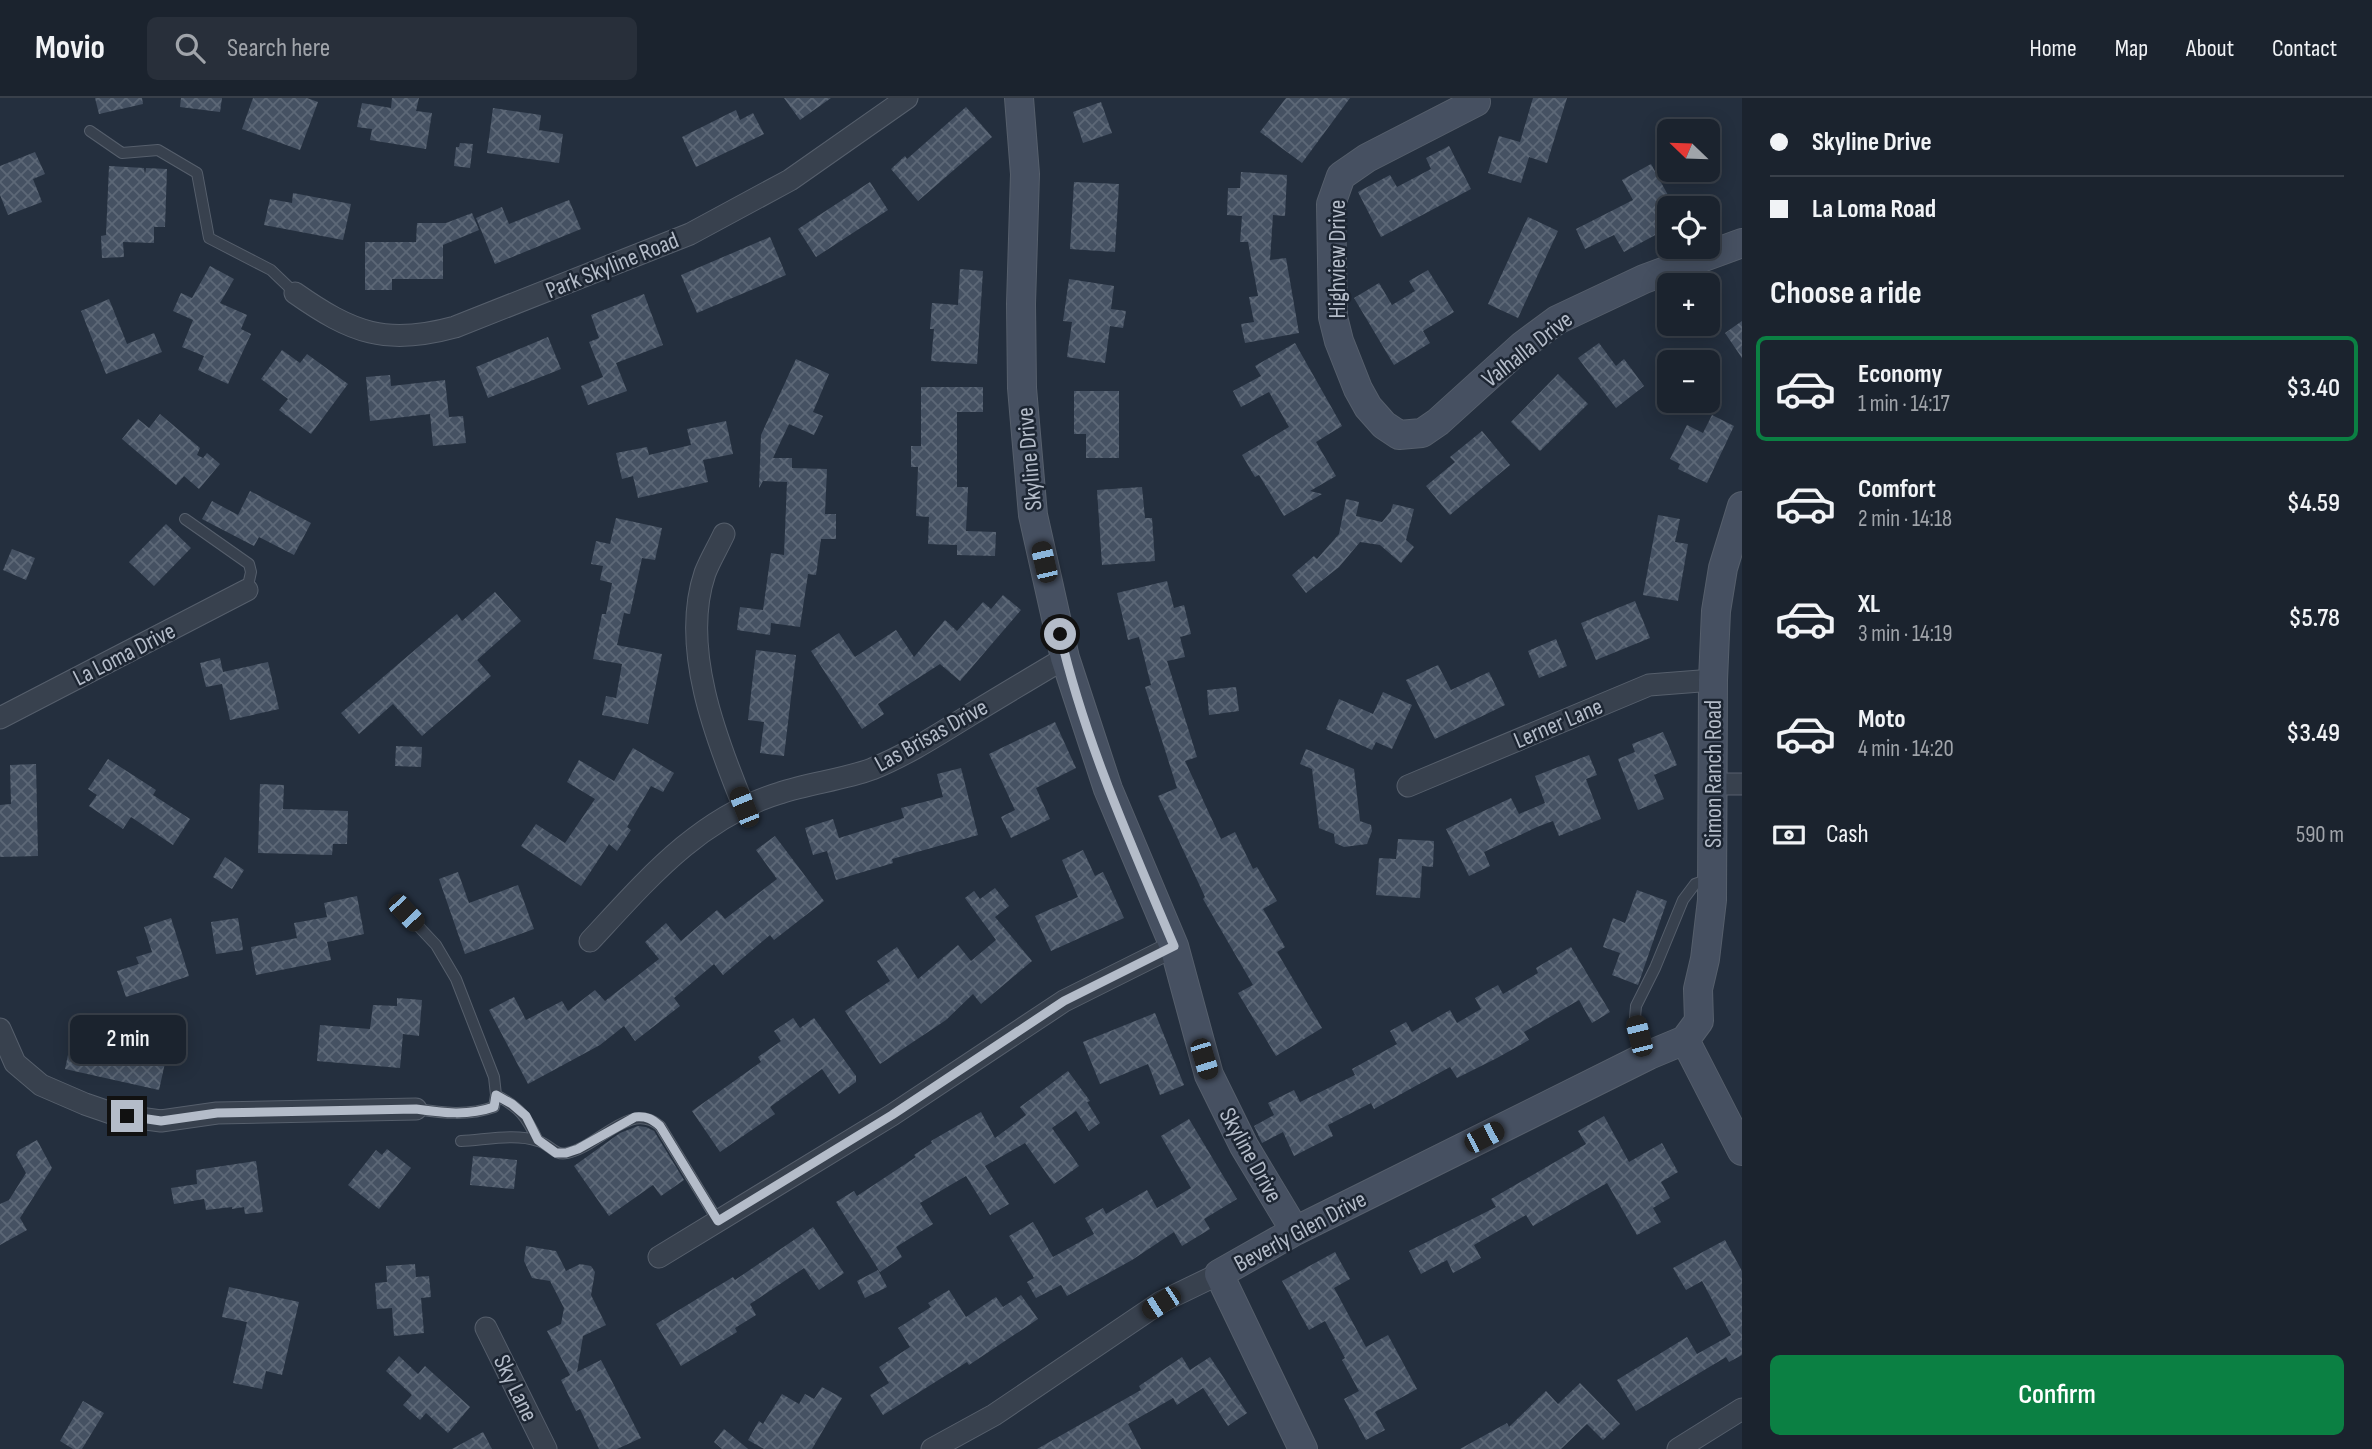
<!DOCTYPE html>
<html lang="en">
<head>
<meta charset="utf-8">
<style>
  body { margin:0; font-family:"Sofia Sans Condensed",sans-serif; background:#282f3a; color:#f1f3f6; height:100vh; display:flex; flex-direction:column; font-size:26px; white-space:nowrap }
  * { box-sizing:border-box; margin:0 }
  p { font-size:23px; color:#a0a4aa }
  .icon { flex:none; width:38px; height:38px; fill:none; stroke:currentColor; stroke-width:2; stroke-linecap:round; stroke-linejoin:round }
  .map { position:relative; flex:1; overflow:hidden }
  .panel { display:flex; flex-direction:column; background:#1b232e; width:630px }
  .panel>* { flex:none }
  .banner { display:grid; align-content:center; height:154px; padding:0 28px; background:#1b232e }
  .needle { width:46px; rotate:293deg }
  .buttons { position:absolute; left:1657px; top:21px; display:grid; gap:14px }
  .buttons a { display:grid; place-items:center; width:63px; height:63px; border-radius:10px; background:#1b232e; box-shadow:0 4px 18px #0003,0 0 0 2px #39404a; font-size:35px }
  .end { position:absolute; width:32px; height:32px; margin:-16px; border:9px solid #b4bcc9; background:#111; box-shadow:0 0 0 4px #111 }
  .from { border-radius:50% }
  .bubble { position:absolute; height:49px; border-radius:10px; background:#1b232e; box-shadow:0 4px 18px #0003,0 0 0 2px #39404a; font-size:23px; font-weight:600; line-height:49px; text-align:center }
  .car { position:absolute; width:21px; height:42px; margin:-21px -10px; border-radius:9px; box-shadow:0 0 5px 2px #0007; background:linear-gradient(#222 24%,#8ab4d8 0 40%,#222 0 76%,#8ab4d8 0 86%,#222 0) }
  .banner b { display:flex; align-items:center; gap:24px; height:66px; font-size:26px }
  .banner b+b { border-top:2px solid #39404a }
  .banner i { width:18px; height:18px; background:#f1f3f6 }
  ul { padding:0; list-style:none }
  li { display:flex; align-items:center; gap:21px; height:105px; margin:0 14px 10px; padding:0 14px; border:4px solid transparent; border-radius:10px }
  li div { flex:1 }
  li b { display:block; font-size:26px }
  li em { font-style:normal; font-weight:600 }
  li.on { border-color:#0b8043 }
  li>.icon { width:63px; height:63px; stroke-width:1.5 }
  h2 { padding:0 28px; font-size:32px; line-height:84px }
  .pay { display:flex; align-items:center; gap:18px; height:77px; padding:0 28px; font-size:26px }
  .pay p { margin-inline-start:auto }
  .cta { display:flex; gap:14px; margin-top:auto; padding:14px 28px }
  .cta a { flex:1; height:80px; border-radius:10px; background:#0b8043; color:#fff; font-size:28px; font-weight:600; line-height:80px; text-align:center }
  header { display:flex; align-items:center; gap:42px; box-sizing:border-box; height:98px; padding:0 35px; background:#1b232e; border-bottom:2px solid #39404a }
  header strong { font-size:33px }
  nav { display:flex; gap:38px; margin-inline-start:auto; font-size:24px }
  .search { width:490px; height:63px; background:#282f3a; display:flex; align-items:center; gap:18px; box-sizing:border-box; padding:0 24px; border-radius:10px; color:#a0a4aa; font-size:26px }
  main { display:flex; flex:1; min-height:0 }
  .map>svg:first-child { display:block }
  .building { fill:url(#building-cross-hatch) }
  .lines { fill:none; stroke-linecap:round; stroke-linejoin:round }
  .lane-casing { stroke:#565f6c; stroke-width:12 }
  .street-casing { stroke:#565f6c; stroke-width:23 }
  .secondary-casing { stroke:#565f6c; stroke-width:30 }
  .lane { stroke:#38414e; stroke-width:10 }
  .street { stroke:#38414e; stroke-width:21 }
  .secondary { stroke:#465061; stroke-width:28 }
  .route { stroke:#b4bcc9; stroke-width:9 }
  .labels { text-anchor:middle; stroke-width:5; stroke-linejoin:round; paint-order:stroke }
  .street-label { font-size:24px; fill:#b4bcc9; stroke:#1d2633 }
</style>
</head>
<body>
<header>
<strong>Movio</strong>
<div class="search"><svg class="icon" aria-label="search" viewBox="0 0 24 24"><circle cx="10" cy="10" r="6"/><path d="M15 15l6 6"/></svg>Search here</div>
<nav><a>Home</a><a>Map</a><a>About</a><a>Contact</a></nav>
</header>
<main>
<div class="map">
<svg width="1742" height="1351" viewBox="0 0 1742 1351">
  <defs>
    <pattern id="building-cross-hatch" width="8" height="8" patternUnits="userSpaceOnUse" patternTransform="scale(1.75)"><rect width="8" height="8" fill="#455162"/><path d="M0 0l8 8M0 8l8-8" fill="none" stroke="#5d6877"/></pattern>
  </defs>
  <rect width="100%" height="100%" fill="#242f3e"/>
  <path class="building" d="M95 0H142L143 6 99 16Z
    M181 0H222L220 14 180 9Z
    M253 0H307L318 4 300 52 242 31Z
    M392 0H419L416 13 432 15 426 51 370 42 372 31 357 29 362 5 391 10Z
    M784 0H831L800 22Z
    M1286 0H1350L1302 65 1260 34Z
    M1533 0H1567L1547 65 1529 59 1521 85 1488 75 1499 38 1520 44Z
    M1101 4 1112 35 1083 45 1073 14Z
    M966 9 992 39 918 103 891 71 905 58 907 61Z
    M493 10 541 17 539 32 563 36 559 65 487 55Z
    M736 12 740 22 753 15 764 36 696 69 682 39Z
    M460 45 473 46 470 70 454 68 456 49H459Z
    M1449 48 1471 91 1381 139 1358 94 1390 77 1397 89 1431 71 1426 60Z
    M35 54 45 76 33 81 42 104 8 117 0 97V68Z
    M1651 66 1675 110H1670V129L1624 154 1614 137 1585 151 1576 131 1633 102 1622 82Z
    M109 68 144 70 145 77 146 70 167 71 165 129H154V145L123 144 124 159 102 160 101 138 106 137Z
    M1241 74 1287 77 1285 118 1273 117 1270 162 1286 160 1299 235 1245 245 1241 226 1254 224 1249 199 1258 198 1248 144H1240L1242 118 1227 117 1228 90H1240Z
    M870 84 888 112 816 159 798 131Z
    M1074 84 1119 86 1115 154 1070 151Z
    M293 95 351 106 343 142 264 127 270 101 292 105Z
    M569 102 581 131 495 166 476 120 502 109 509 126Z
    M472 115 479 132 443 147V181H392V192H365V144H416L417 125H446Z
    M1528 119 1558 133 1518 220 1488 206Z
    M770 139 786 177 697 215 681 177Z
    M210 168 234 181 220 205 247 217 241 231 251 236 228 286 198 272 204 258 182 249 193 222 173 213 181 195 192 200Z
    M960 171 983 173 977 266 931 263 934 231H930L932 205 958 207Z
    M1428 172 1454 214 1423 233 1430 245 1394 267 1354 200 1379 185 1392 207 1415 193 1409 183Z
    M1069 181 1114 188 1111 211 1126 213 1123 230 1110 228 1105 265 1067 259 1072 224 1063 223Z
    M644 196 663 247 616 265 627 293 588 307 581 288 603 279 589 244 599 240 591 217Z
    M109 201 127 246 154 235 162 254 106 276 81 213Z
    M1742 223V260L1725 235Z
    M548 239 561 271 488 300 476 269Z
    M1295 245 1342 328 1316 344 1336 378 1310 393 1322 396 1284 418 1259 377 1255 379 1242 357 1289 329 1269 294 1241 309 1233 293 1261 278 1255 268Z
    M1599 245 1616 268 1624 261 1644 288 1616 310 1578 260Z
    M282 252 300 265 307 256 348 286 311 336 279 312 288 301 261 281Z
    M796 261 829 276 813 314 823 318 814 337 789 326 773 360H792V370L827 371 825 416H836V441H821L816 477 808 476 800 529 771 525 770 537 737 532 740 509 763 512 771 455 784 457 787 384 763 383 759 390 761 337Z
    M1558 276 1588 306 1540 353 1511 324Z
    M390 277 391 288 445 282 449 319 463 318 466 345 433 348 430 316 370 323 366 279Z
    M921 289H983V314H957V389H968L966 433 996 434 995 458 957 457V447L928 446 929 419 916 418 918 369H911V348H921Z
    M1074 293H1119V360H1086V336H1074Z
    M160 316 200 350 197 357 203 360 207 355 220 366 199 391 184 378 176 387 122 341 138 321 149 330Z
    M1712 317 1734 328 1707 385 1678 371 1680 366 1670 361 1687 327 1703 335Z
    M726 323 733 356 703 362 708 384 638 400 633 378 622 381 616 355 647 349 649 357 691 347 687 331Z
    M1482 333 1510 367 1450 417 1426 388 1455 364 1450 359Z
    M1142 389 1145 420H1152L1155 463 1102 467 1097 392Z
    M250 393 311 425 294 457 259 439 254 448 202 421 212 403 238 417Z
    M1346 401 1359 404 1356 418 1382 424 1391 413 1393 406 1414 411 1406 442 1414 449 1401 465 1380 447 1360 444 1339 469 1306 495 1292 477 1314 458 1317 461 1339 436Z
    M1658 417 1680 421 1675 444 1688 446 1678 503 1643 497Z
    M616 420 662 430 655 462 642 460 630 516 624 515 617 547 662 556 648 626 602 617 606 598 616 600 622 566 593 561 602 516H606L612 485 600 482 603 468 591 466 596 443 610 446Z
    M166 426 191 450 154 488 129 464Z
    M12 451 35 460 26 482 3 472Z
    M1167 483 1174 510 1184 507 1191 536 1180 539 1185 559 1167 563 1197 659 1185 663 1221 741 1235 734 1253 771 1257 769 1277 803 1263 811 1285 849 1277 854 1322 930 1276 958 1238 895 1253 887 1203 801 1205 799 1158 698 1177 690 1145 589 1151 587 1139 539 1128 542 1117 495Z
    M495 494 521 523 477 562 491 578 422 638 393 606 359 636 341 615 457 516 462 523Z
    M1003 497 1021 512 960 583 940 566 878 606 884 616 862 631 811 553 839 535 855 559 896 532 914 559 945 522 957 533 983 504 991 511Z
    M1635 503 1650 540 1596 562 1581 525Z
    M1556 541 1567 568 1539 580 1528 553Z
    M756 552 796 557 784 658 760 655 764 624 748 622Z
    M220 560 223 574 268 564 279 611 230 622 222 586 206 589 200 565Z
    M1438 567 1451 592 1489 574 1505 607 1435 641 1406 582Z
    M1236 589 1239 613 1209 617 1207 592Z
    M1383 594 1412 607 1392 651 1376 644 1372 652 1326 631 1339 601 1373 616Z
    M1055 624 1076 670 1036 690 1050 721 1011 740 1001 719 1015 712 989 656Z
    M1663 634 1677 667 1654 677 1664 701 1638 712 1618 661 1635 654 1632 646Z
    M396 648 422 649 421 669 395 668Z
    M633 650 674 675 663 694 651 688 627 729 631 732 617 753 609 746 581 788 521 748 536 726 565 745 595 701 567 684 579 662 614 683Z
    M1306 651 1354 671 1360 723 1371 727 1372 733 1367 746 1344 749 1335 745 1334 736 1319 730 1312 671 1300 666Z
    M1589 657 1597 677 1586 681 1601 721 1559 738 1553 723 1537 729 1484 754 1490 768 1469 778 1446 731 1511 700 1519 716 1545 705 1535 678Z
    M108 661 156 692 153 697 190 721 173 747 131 719 123 731 89 708 97 697 88 691Z
    M36 666 38 758 0 759V707L11 706 10 667Z
    M961 670 978 737 892 761 893 765 836 782 827 753 813 757 805 730 833 721 839 740 904 720 901 710 943 699 937 676Z
    M260 686 284 687 283 711 348 713 347 746H333L332 757 258 755Z
    M775 738 824 803 774 842 770 837 723 877 714 866 674 900 680 908 635 943 624 928 600 947 528 986 489 912 514 899 526 922 562 903 568 913 595 892 605 903 659 861 645 844 666 825 681 843 717 812 725 821 777 781 756 752Z
    M1398 741 1434 743 1433 769 1422 768 1420 800 1376 797 1379 760 1396 761Z
    M1083 752 1095 778 1103 774 1124 820 1051 853 1035 818 1078 799 1062 762Z
    M225 759 244 772 232 791 213 779Z
    M458 774 469 805 518 787 534 831 465 856 439 781Z
    M995 790 1009 808 995 819 1032 863 981 906 973 896 946 922 880 966 845 913 890 883 877 863 897 849 918 881 958 847 971 863 996 842 965 800 974 793 980 801Z
    M1637 792 1667 803 1638 887 1612 877 1620 855 1603 849 1613 820 1625 825Z
    M357 798 364 836 327 844 331 862 256 877 251 849 297 840 294 825 327 819 324 805Z
    M171 820 189 878 126 899 117 873 139 866 136 859 152 854 144 829Z
    M238 820 243 852 216 856 211 824Z
    M1571 849 1610 914 1592 925 1579 902 1524 934 1529 942 1497 960 1457 980 1450 969 1374 1011 1371 1005 1328 1027 1333 1038 1294 1058 1283 1034 1262 1045 1254 1028 1274 1017 1268 1005 1294 992 1300 1004 1355 977 1352 971 1397 946 1390 933 1406 924 1412 934 1450 912 1457 925 1481 911 1475 900 1498 887 1503 896 1538 875 1536 870Z
    M397 900 422 902 419 938 403 936 400 970 317 963 320 927 370 931 373 907 397 908Z
    M1155 915 1184 987 1160 997 1148 966 1100 986 1083 944Z
    M793 920 800 930 814 920 856 978V984L839 996 822 971 770 1009 775 1016 720 1054 692 1013 761 964 758 959 781 943 774 933Z
    M72 938 123 950 124 946 167 956 159 992 65 971Z
    M1068 973 1090 1003 1087 1004 1100 1025 1089 1033 1076 1013 1052 1030 1079 1068 1054 1086 1025 1045 985 1068 1009 1106 990 1117 966 1078 920 1105 933 1126 896 1149 902 1159 880 1174 836 1104 854 1093 857 1098 916 1059 914 1057 932 1045 931 1043 981 1014 995 1040 1026 1017 1020 1009Z
    M1604 1018 1629 1064 1662 1045 1678 1074 1661 1084 1670 1100 1653 1110 1661 1124 1637 1137 1607 1085 1533 1128 1526 1117 1493 1136 1474 1147 1481 1160 1453 1175 1447 1162 1421 1176 1409 1153 1496 1109 1491 1101 1586 1046 1578 1033Z
    M1189 1021 1237 1101 1204 1121 1210 1131 1182 1148 1174 1134 1132 1162 1067 1198 1061 1187 1036 1200 1027 1184 1034 1180 1009 1138 1033 1124 1053 1159 1094 1136 1085 1120 1103 1110 1106 1116 1147 1092 1157 1110 1191 1090 1161 1038Z
    M638 1028 646 1029 654 1033 684 1082 661 1098 653 1087 609 1118 574 1068 620 1035Z
    M37 1042 52 1070 20 1120 27 1132 0 1147V1106L9 1102 26 1075 16 1057 19 1052Z
    M387 1051 411 1070 379 1111 348 1087 376 1052 382 1057Z
    M473 1058 517 1062 514 1091 470 1087Z
    M256 1063 263 1114 245 1116 244 1109 232 1111V1109L206 1112 204 1101 174 1106 171 1090 197 1086 196 1072Z
    M813 1129 844 1175 819 1192 804 1170 750 1206 756 1217 735 1230 737 1234 681 1268 656 1226 733 1179 735 1182Z
    M1725 1142 1742 1173V1257L1729 1264 1726 1259 1636 1313 1617 1282 1687 1239 1697 1256 1731 1237 1702 1183 1686 1192 1673 1170Z
    M526 1148 556 1153 566 1173 580 1166 591 1168 595 1174 591 1197 606 1227 583 1238 577 1274 601 1262 641 1340 617 1351H599L580 1311 576 1313 561 1282 570 1277 547 1233 561 1226 564 1210 550 1183 532 1180 524 1163Z
    M1335 1154 1350 1181 1334 1190 1366 1249 1388 1237 1417 1291 1375 1314 1385 1332 1366 1342 1344 1301 1359 1293 1342 1262 1345 1260 1325 1223 1309 1232 1282 1183Z
    M415 1166 416 1179 429 1178 431 1199 421 1200 424 1235 394 1238 392 1210 377 1211 375 1185 387 1184 386 1168Z
    M878 1172 887 1189 865 1200 857 1183Z
    M229 1189 299 1204 282 1277 266 1273 262 1291 233 1285 247 1224 222 1219Z
    M949 1192 966 1219 996 1199 1003 1209 1021 1197 1038 1221 969 1267 967 1264 883 1317 870 1297 889 1285 879 1269 910 1249 898 1230 931 1209 928 1205Z
    M399 1258 418 1276 425 1268 470 1309 448 1335 426 1315 420 1322 403 1307 412 1297 386 1273Z
    M1182 1259 1190 1272 1210 1259 1247 1315 1228 1328 1203 1290 1177 1307 1173 1300 1128 1326 1141 1351H1037L1141 1292 1139 1288Z
    M1580 1285 1620 1326 1603 1342 1587 1326 1561 1351H1460L1507 1325 1509 1329 1546 1293 1558 1306Z
    M822 1289 842 1300 812 1351H764L748 1342 759 1323 763 1326 782 1296 799 1306 805 1296 814 1301Z
    M83 1303 104 1315 82 1351H73L60 1343Z
    M724 1331 748 1351H722L714 1344Z
    M483 1334 492 1351H452Z"/>
  <g class="lines">
    <defs>
      <path id="lane" d="M90 33 122 55 158 52 197 75 209 140 271 172 295 195
        M185 421 249 466 251 474 247 492
        M406 815 436 847 456 881 494 979 496 997 494 1009C468 1018 443 1015 416 1011
        M1648 954 1639 938 1635 920 1636 908 1655 870 1683 802 1695 786 1709 781
        M496 997C520 1010 526 1018 538 1043
        M461 1043C485 1042 515 1035 538 1043 550 1046 554 1058 567 1055 599 1049 630 1002 660 1028L718 1123"/>
      <path id="street" d="M295 195C352 235 386 248 455 229L690 136 790 82 907 0
        M724 436C718 449 710 462 705 475 680 549 716 641 744 709
        M0 620 247 492
        M1713 686H1742
        M1408 688 1649 587 1713 582
        M590 843C645 784 699 719 780 695 810 685 842 682 872 671 907 657 939 636 970 617 1001 598 1033 579 1065 560
        M0 931 15 965 41 987 85 1006 117 1017 161 1023 217 1015 416 1011
        M659 1159 892 1017 1064 903 1174 848
        M486 1230 546 1351
        M932 1351 994 1317 1161 1204 1219 1176
        M1678 1351 1742 1311"/>
      <path id="secondary" d="M1019 0 1025 76 1021 206 1022 290 1033 417 1065 560 1108 691 1174 848 1209 977 1244 1048 1295 1133
        M1476 4 1367 60 1341 78 1331 106 1333 219 1339 243 1358 291 1368 309 1384 327 1399 337 1422 335 1438 324 1522 248 1557 222 1644 181 1742 145
        M1685 942 1699 923 1698 891 1705 861 1712 802 1713 582 1716 513 1723 470 1742 408
        M1685 942 1742 1053
        M1303 1351 1219 1176 1295 1133 1649 957 1685 942"/>
    </defs>
    <use href="#lane" class="lane-casing"/>
    <use href="#street" class="street-casing"/>
    <use href="#secondary" class="secondary-casing"/>
    <use href="#lane" class="lane"/>
    <use href="#street" class="street"/>
    <use href="#secondary" class="secondary"/>
  </g>
  <g class="lines">
    <path class="route" d="M127 1018 161 1023 217 1015 416 1011C443 1015 468 1018 494 1009L496 997 512 1006 526 1018 538 1042 556 1055H566L578 1051 635 1019C647 1018 652 1021 660 1028L718 1123 892 1017 1064 903 1174 848C1131 746 1085 644 1060 536"/>
  </g>
  <g class="labels">
    <g class="street-label">
      <text transform="translate(1337 161) rotate(-90)" y="8">Highview Drive</text>
      <text transform="translate(612 167) rotate(-22)" y="8">Park Skyline Road</text>
      <text transform="translate(1527 251) rotate(-38)" y="8">Valhalla Drive</text>
      <text transform="translate(1029 361) rotate(-95)" y="8">Skyline Drive</text>
      <text transform="translate(124 556) rotate(-27)" y="8">La Loma Drive</text>
      <text transform="translate(1558 625) rotate(-23)" y="8">Lerner Lane</text>
      <text transform="translate(931 637) rotate(-29)" y="8">Las Brisas Drive</text>
      <text transform="translate(1713 676) rotate(-90)" y="8">Simon Ranch Road</text>
      <text transform="translate(1251 1057) rotate(61)" y="8">Skyline Drive</text>
      <text transform="translate(1300 1133) rotate(-28)" y="8">Beverly Glen Drive</text>
      <text transform="translate(516 1290) rotate(64)" y="8">Sky Lane</text>
    </g>
  </g>
</svg>
<div class="buttons">
<a><svg class="needle" viewBox="-14 -14 28 28"><path d="M0-13l5 13h-10z" fill="#e53935"/><path d="M0 13l5-13h-10z" fill="#a0a4aa"/></svg></a>
<a><svg class="icon" aria-label="locate" viewBox="0 0 24 24"><circle cx="12" cy="12" r="6"/><path d="M12 2v4M12 18v4M2 12h4M18 12h4"/></svg></a>
<a>+</a>
<a>−</a>
</div>
<i class="end from" style="left:1060px;top:536px"></i>
<i class="end" style="left:127px;top:1018px"></i>
<div class="bubble" style="left:70px;top:917px;width:116px">2 min</div>
<i class="car" style="left:1044px;top:464px;rotate:347deg"></i>
<i class="car" style="left:744px;top:709px;rotate:338deg"></i>
<i class="car" style="left:406px;top:815px;rotate:137deg"></i>
<i class="car" style="left:1639px;top:938px;rotate:346deg"></i>
<i class="car" style="left:1204px;top:961px;rotate:163deg"></i>
<i class="car" style="left:1484px;top:1039px;rotate:63deg"></i>
<i class="car" style="left:1161px;top:1205px;rotate:237deg"></i>
</div>
<section class="panel">
<div class="banner">
<b><i class="from"></i>Skyline Drive</b>
<b><i></i>La Loma Road</b>
</div>
<h2>Choose a ride</h2>
<ul>
<li class="on"><svg class="icon" aria-label="car" viewBox="0 0 24 24"><path d="M5 17H2v-5l4-1 3-4h7l3 4 3 1v5h-3M9 17h6M6 11h13"/><circle cx="7" cy="17" r="2"/><circle cx="17" cy="17" r="2"/></svg><div><b>Economy</b><p>1 min · 14:17</p></div><em>$3.40</em></li>
<li><svg class="icon" aria-label="car" viewBox="0 0 24 24"><path d="M5 17H2v-5l4-1 3-4h7l3 4 3 1v5h-3M9 17h6M6 11h13"/><circle cx="7" cy="17" r="2"/><circle cx="17" cy="17" r="2"/></svg><div><b>Comfort</b><p>2 min · 14:18</p></div><em>$4.59</em></li>
<li><svg class="icon" aria-label="car" viewBox="0 0 24 24"><path d="M5 17H2v-5l4-1 3-4h7l3 4 3 1v5h-3M9 17h6M6 11h13"/><circle cx="7" cy="17" r="2"/><circle cx="17" cy="17" r="2"/></svg><div><b>XL</b><p>3 min · 14:19</p></div><em>$5.78</em></li>
<li><svg class="icon" aria-label="car" viewBox="0 0 24 24"><path d="M5 17H2v-5l4-1 3-4h7l3 4 3 1v5h-3M9 17h6M6 11h13"/><circle cx="7" cy="17" r="2"/><circle cx="17" cy="17" r="2"/></svg><div><b>Moto</b><p>4 min · 14:20</p></div><em>$3.49</em></li>
</ul>
<div class="pay"><svg class="icon" aria-label="cash" viewBox="0 0 24 24"><path d="M3 7h18v10H3z"/><circle cx="12" cy="12" r="2"/></svg>Cash<p>590 m</p></div>
<div class="cta"><a>Confirm</a></div>
</section>
</main>
</body>
</html>
